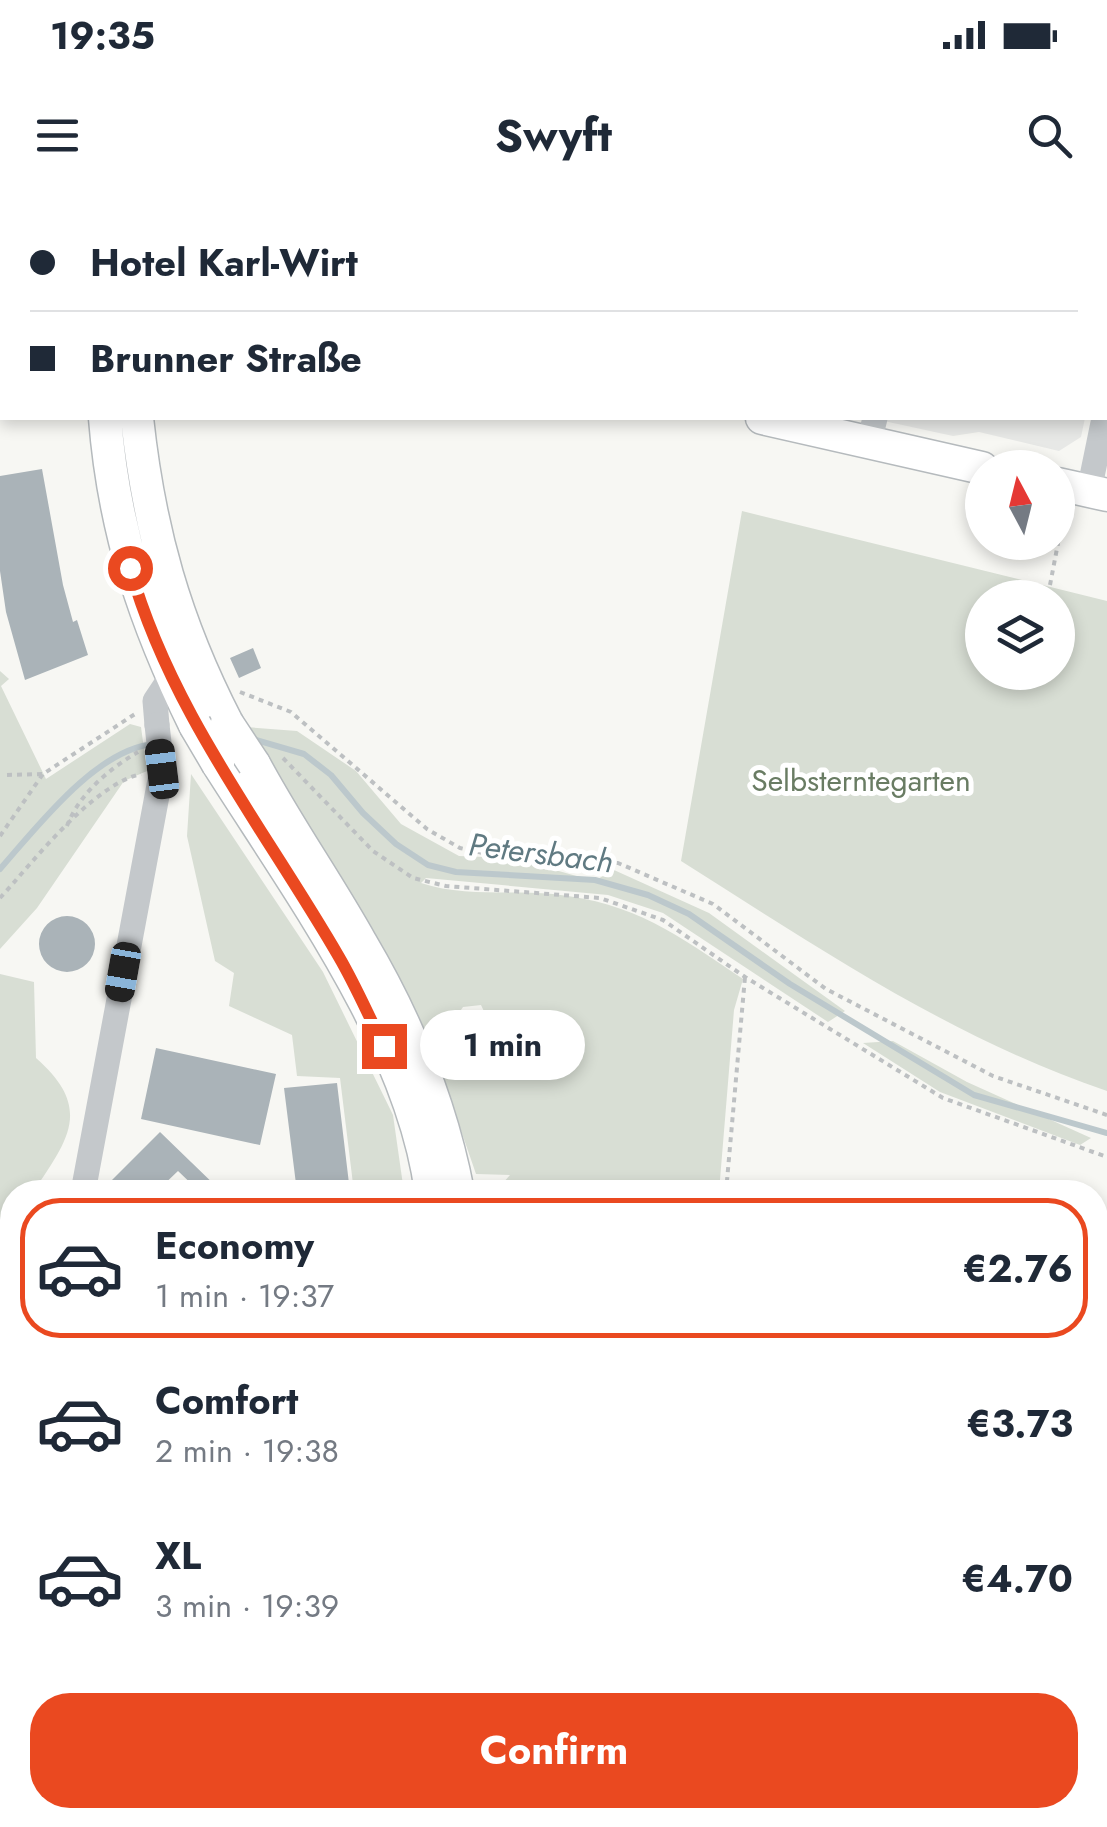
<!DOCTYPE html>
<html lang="en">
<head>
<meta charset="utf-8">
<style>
  body { margin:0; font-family:Jost,sans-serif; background:#f2f2f3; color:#1f2937; height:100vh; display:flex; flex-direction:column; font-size:38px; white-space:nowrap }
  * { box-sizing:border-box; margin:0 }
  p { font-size:32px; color:#747a83 }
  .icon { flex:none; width:55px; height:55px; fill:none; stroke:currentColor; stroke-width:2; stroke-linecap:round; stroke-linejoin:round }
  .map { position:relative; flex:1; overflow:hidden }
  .sheet { position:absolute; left:0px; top:980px; width:1108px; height:648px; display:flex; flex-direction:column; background:#fff; border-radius:40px 40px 0 0; box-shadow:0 5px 15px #0003 }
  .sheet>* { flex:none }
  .top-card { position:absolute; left:0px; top:0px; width:1108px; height:220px; box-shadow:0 5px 15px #0003; display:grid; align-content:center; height:220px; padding:0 30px; background:#fff }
  .needle { width:65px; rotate:353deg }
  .fabs { position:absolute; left:965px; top:250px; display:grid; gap:20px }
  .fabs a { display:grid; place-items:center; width:110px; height:110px; border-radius:50%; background:#fff; box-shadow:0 5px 15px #0003; font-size:50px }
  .end { position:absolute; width:45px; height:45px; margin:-22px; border:12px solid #ea4920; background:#fff; box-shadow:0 0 0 5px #fff }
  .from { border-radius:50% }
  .bubble { position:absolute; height:70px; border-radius:35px; background:#fff; box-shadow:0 5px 15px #0003; font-size:32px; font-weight:700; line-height:70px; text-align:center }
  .car { position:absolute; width:30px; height:60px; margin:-30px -15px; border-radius:12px; box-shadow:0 0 8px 2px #0007; background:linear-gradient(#222 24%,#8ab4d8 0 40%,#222 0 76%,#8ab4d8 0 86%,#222 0) }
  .top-card b { display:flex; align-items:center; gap:35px; height:95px; font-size:38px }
  .top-card b+b { border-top:2px solid #e0e1e3 }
  .top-card i { width:25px; height:25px; background:#1f2937 }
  ul { padding:18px 0 0; list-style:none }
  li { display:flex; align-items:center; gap:30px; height:140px; margin:0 20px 15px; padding:0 10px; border:5px solid transparent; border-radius:40px }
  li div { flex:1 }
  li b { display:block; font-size:38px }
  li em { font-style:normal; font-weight:700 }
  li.current { border-color:#ea4920 }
  li>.icon { width:90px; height:90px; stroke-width:1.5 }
  .cta { display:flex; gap:20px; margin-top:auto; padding:20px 30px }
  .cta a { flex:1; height:115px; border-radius:40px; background:#ea4920; color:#fff; font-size:40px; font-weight:700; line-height:115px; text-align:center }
  .status { display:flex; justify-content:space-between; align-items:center; height:70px; padding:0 50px; background:#fff; direction:ltr }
  .status svg { height:28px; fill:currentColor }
  header { display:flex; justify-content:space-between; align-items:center; height:130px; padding:0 30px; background:#fff; font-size:45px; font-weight:700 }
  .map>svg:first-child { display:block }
  .built { fill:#e7e8e6 }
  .green { fill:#d8ded4; fill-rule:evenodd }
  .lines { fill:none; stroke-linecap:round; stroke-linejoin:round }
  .stream { stroke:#bcc8cc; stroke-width:6 }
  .building { fill:#aab3b8 }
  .major-casing { stroke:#b5babd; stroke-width:35 }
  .path { stroke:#bdc0c2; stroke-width:4; stroke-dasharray:5 5; stroke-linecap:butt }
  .minor { stroke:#c4c8cb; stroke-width:25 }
  .major { stroke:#fff; stroke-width:32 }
  .major-bridge-casing { stroke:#b5babd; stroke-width:35; stroke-linecap:butt }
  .minor-bridge { stroke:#c4c8cb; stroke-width:25 }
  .major-bridge { stroke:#fff; stroke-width:32 }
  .route { stroke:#ea4920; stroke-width:12 }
  .labels { text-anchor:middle; stroke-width:10; stroke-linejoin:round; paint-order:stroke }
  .park-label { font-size:30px; fill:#697c63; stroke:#fff }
  .water-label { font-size:32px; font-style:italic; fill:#607a82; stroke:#fff }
</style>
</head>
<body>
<div class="status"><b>19:35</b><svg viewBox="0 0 49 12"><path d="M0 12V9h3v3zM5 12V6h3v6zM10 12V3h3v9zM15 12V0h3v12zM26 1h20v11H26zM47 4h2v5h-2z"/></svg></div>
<header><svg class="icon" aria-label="menu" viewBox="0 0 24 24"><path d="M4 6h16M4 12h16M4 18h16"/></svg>Swyft<svg class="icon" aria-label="search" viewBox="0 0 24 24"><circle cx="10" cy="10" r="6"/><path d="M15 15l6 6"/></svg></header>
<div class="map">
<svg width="1107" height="1627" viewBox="0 0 1107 1627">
  <rect width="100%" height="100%" fill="#f7f7f3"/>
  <path class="built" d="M153 0H1107V102L1105 113V2Z
    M870 218H1085L1081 237 1059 251 979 232 953 236Z"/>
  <path class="green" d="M742 311 1107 401V891C953 839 817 747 681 661ZM982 398H1058V472H982Z
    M0 471 9 479 1 486 46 579 130 524 141 527 147 571 124 581 37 708 0 749Z
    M246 527 297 531 356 571 401 624 459 656 513 658 594 681 614 670 709 713 845 811 828 822 663 713 608 695 426 678 421 683C462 697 510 690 553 694 636 703 676 734 743 779L734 810 719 992H480H495L510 975 476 974 444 881ZM481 805 508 862 493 871 488 861 470 872 448 829 463 807Z
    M191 574 323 772 393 915 404 992H354L340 878 297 876 292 835 229 806 234 773 215 761 187 636Z
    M0 774 34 782 36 858C93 908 69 939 33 992H12V1023L8 1030 0 1025Z
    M893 841 967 882 1091 938 1080 945 940 892 863 843Z
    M1107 1123V1381L1095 1384V1129Z
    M0 1314 12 1328V1615H124L107 1627H0Z
    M1095 1529 1107 1537V1627H922L904 1615H1095Z"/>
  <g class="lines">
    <path class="stream" d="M253 539 304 554 331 575 363 613 396 644 428 665 456 672 595 680 648 695 689 714 790 784 974 895 1107 933
      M0 669C37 627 97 548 155 544"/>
  </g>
  <path class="building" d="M42 269 63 385 73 422 77 420 88 455 25 480 6 412 0 371V276Z
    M253 448 261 468 239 478 230 458Z
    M39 744a28 28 0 1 1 56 0a28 28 0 1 1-56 0Z
    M156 848 276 874 260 945 141 919Z
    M337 883 350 992H297L284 888Z
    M160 932 222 992H200L178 971 156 992H100Z"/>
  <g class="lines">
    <defs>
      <path id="major" d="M87 0 88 2
        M123 0V2
        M0 52H2
        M105 218C114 332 145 423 195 525
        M137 218C149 330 175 422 227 523
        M762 218 982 268
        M1058 284 1107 295
        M218 564C297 689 412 844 431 992
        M254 564C287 626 327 682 361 743 407 821 441 903 458 992
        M129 1627 146 1615
        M178 1627 193 1615"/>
    </defs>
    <use href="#major" class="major-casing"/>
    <path class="path" d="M1050 385 1064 312
      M240 492 291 512 427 629 460 648 492 655 618 663 713 704 826 789 993 876 1107 915
      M283 558 373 651 413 678 446 686 600 698 663 720 745 777 943 898 1107 957
      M7 575 43 574 135 514
      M67 626C79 594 109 569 138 552
      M0 636 43 574
      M0 698C34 661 92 585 141 574
      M482 986 497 983
      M726 992 745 777
      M0 1467 12 1464"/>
    <path class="minor" d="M803 2 804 0
      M924 2V0
      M973 2 974 0
      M869 243 875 218
      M1089 291 1104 218
      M157 525 155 501 171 477
      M83 992 162 569
      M0 1115 12 1104
      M1095 1116 1107 1113"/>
    <use href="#major" class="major"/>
    <defs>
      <path id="major-bridge" d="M227 523 254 564
        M195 525 218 564"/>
    </defs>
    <use href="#major-bridge" class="major-bridge-casing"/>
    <path class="minor-bridge" d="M157 525 162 569"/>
    <use href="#major-bridge" class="major-bridge"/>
  </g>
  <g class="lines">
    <path class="route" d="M130 368C171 513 265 629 339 757 356 786 369 817 384 846"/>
  </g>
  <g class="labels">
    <g class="park-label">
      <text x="861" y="591">Selbsterntegarten</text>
    </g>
    <g class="water-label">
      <text transform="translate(541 653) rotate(7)" y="11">Petersbach</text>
    </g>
  </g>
</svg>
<div class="fabs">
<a><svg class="needle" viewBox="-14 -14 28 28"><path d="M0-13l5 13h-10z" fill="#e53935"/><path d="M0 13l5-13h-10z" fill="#747a83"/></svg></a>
<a><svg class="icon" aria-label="layers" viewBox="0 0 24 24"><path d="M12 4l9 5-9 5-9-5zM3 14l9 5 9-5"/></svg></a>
</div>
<i class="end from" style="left:130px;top:368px"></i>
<i class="end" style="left:384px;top:846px"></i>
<div class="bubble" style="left:420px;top:810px;width:165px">1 min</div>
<i class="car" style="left:162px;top:569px;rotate:353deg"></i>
<i class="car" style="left:123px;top:772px;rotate:190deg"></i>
<div class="top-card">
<b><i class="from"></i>Hotel Karl-Wirt</b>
<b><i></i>Brunner Straße</b>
</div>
<section class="sheet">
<ul>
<li class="current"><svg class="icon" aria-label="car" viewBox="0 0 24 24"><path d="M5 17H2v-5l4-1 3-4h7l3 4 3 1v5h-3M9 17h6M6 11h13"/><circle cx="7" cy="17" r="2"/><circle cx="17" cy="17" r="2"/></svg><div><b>Economy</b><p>1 min · 19:37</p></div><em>€2.76</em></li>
<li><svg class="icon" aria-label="car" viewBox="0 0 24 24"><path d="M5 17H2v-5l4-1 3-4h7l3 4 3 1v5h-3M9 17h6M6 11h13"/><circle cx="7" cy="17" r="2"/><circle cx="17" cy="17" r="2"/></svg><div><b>Comfort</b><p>2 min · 19:38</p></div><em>€3.73</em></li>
<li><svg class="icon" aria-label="car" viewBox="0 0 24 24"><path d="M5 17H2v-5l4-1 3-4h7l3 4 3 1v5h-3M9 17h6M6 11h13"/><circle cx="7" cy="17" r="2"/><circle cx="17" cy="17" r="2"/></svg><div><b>XL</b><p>3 min · 19:39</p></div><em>€4.70</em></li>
</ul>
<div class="cta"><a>Confirm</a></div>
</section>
</div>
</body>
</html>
